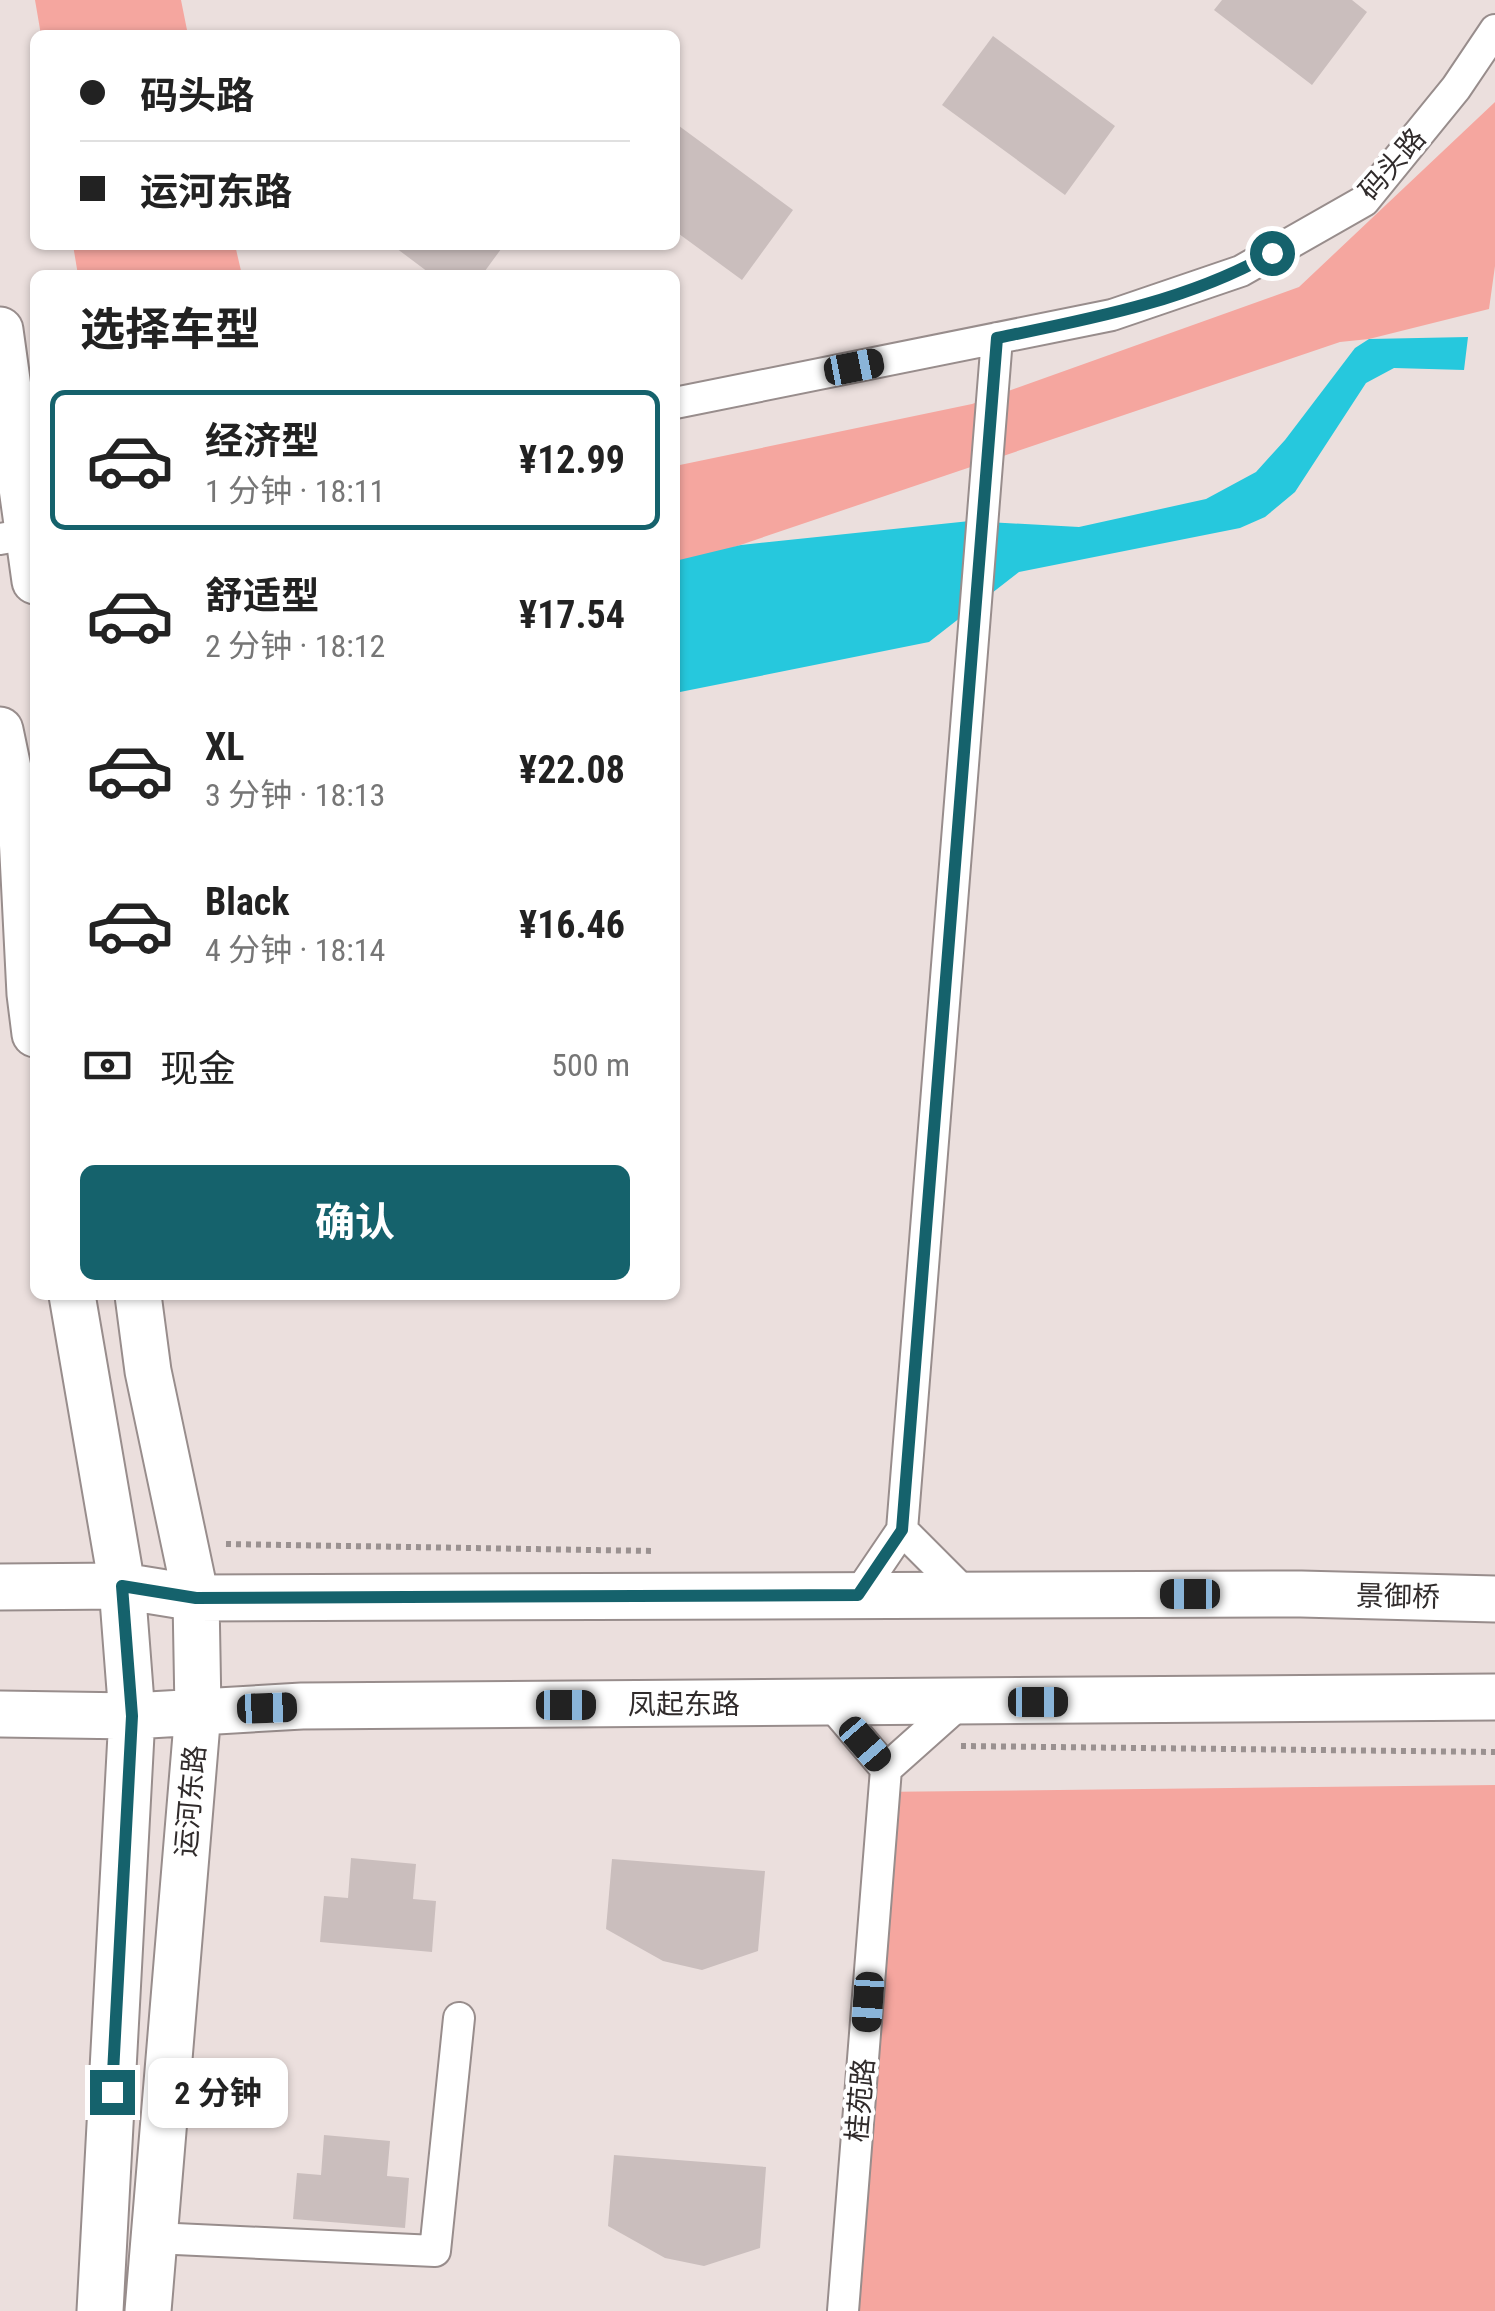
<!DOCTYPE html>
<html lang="zh">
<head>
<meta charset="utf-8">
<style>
  body { margin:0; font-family:"Roboto Condensed","Noto Sans SC",sans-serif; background:#f6f6f6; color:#222; height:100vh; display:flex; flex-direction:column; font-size:38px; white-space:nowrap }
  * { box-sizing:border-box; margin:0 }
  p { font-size:32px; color:#767676 }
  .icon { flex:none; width:55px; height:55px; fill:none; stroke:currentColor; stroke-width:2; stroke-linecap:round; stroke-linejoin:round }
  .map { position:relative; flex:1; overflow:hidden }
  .side { position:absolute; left:30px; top:270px; width:650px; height:1030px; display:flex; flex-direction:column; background:#fff; border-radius:15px; box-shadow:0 2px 8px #0004 }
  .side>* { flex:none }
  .guide { position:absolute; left:30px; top:30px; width:650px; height:220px; border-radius:15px; box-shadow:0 2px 8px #0004; display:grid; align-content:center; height:220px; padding:0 50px; background:#fff }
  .end { position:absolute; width:45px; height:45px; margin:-22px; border:12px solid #15626c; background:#fff; box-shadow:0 0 0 5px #fff }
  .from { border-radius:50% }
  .bubble { position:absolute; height:70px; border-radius:15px; background:#fff; box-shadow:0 2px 8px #0004; font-size:32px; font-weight:700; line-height:70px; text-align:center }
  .car { position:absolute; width:30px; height:60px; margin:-30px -15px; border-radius:12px; box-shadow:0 0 8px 2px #0007; background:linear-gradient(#222 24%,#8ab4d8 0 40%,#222 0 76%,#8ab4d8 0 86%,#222 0) }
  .guide b { display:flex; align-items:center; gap:35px; height:95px; font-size:38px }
  .guide b+b { border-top:2px solid #e0e0e0 }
  .guide i { width:25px; height:25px; background:#222 }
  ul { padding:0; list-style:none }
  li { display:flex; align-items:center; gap:30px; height:140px; margin:0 20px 15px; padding:0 30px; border:5px solid transparent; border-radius:15px }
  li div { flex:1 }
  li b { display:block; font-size:38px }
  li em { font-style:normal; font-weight:700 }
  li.current { border-color:#15626c }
  li>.icon { width:90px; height:90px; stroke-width:1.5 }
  h2 { padding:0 50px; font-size:45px; line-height:120px }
  .pay { display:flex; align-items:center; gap:25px; height:110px; padding:0 50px; font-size:38px }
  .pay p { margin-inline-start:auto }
  .action { display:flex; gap:20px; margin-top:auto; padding:20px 50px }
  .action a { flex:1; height:115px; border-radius:15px; background:#15626c; color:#fff; font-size:40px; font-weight:700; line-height:115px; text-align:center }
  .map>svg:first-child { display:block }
  .green { fill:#f5a69f }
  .water { fill:#26c8dd }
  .building { fill:#cabebd }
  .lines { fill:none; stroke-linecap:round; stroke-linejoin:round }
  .minor-casing { stroke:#988d8c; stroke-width:34 }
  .secondary-casing { stroke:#988d8c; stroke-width:49 }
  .path { stroke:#9a9190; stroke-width:6; stroke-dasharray:5 5; stroke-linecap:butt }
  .minor { stroke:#fff; stroke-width:30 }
  .secondary { stroke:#fff; stroke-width:45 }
  .route { stroke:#15626c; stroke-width:12 }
  .labels { text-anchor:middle; stroke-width:8; stroke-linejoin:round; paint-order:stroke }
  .street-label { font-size:28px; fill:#302b2b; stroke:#fff }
</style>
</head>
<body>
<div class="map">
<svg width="1495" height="2311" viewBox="0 0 1495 2311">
  <rect width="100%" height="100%" fill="#ebdfdd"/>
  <path class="green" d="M35 0H181L188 35H41Z
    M1495 102V266L1489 309 1369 339 1340 342 675 567V466L972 404 1299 287Z
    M73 245H235L242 275H78Z
    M1495 1785V2311H839L874 1792Z"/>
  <path class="water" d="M1468 337 1464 370 1394 368 1366 383 1295 492 1265 517 1240 528 1019 572 929 642 675 693V561L741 545 970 521 1079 527 1206 499 1256 472 1285 440 1355 348 1369 339Z"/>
  <path class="building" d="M1222 0H1352L1367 12 1312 85 1214 10Z
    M993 36 1115 126 1065 195 942 105Z
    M675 123 793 210 742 280 675 231Z
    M392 245H504L482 275H432Z
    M351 1858 416 1864 413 1899 436 1901 432 1952 320 1942 324 1896 348 1898Z
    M612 1859 765 1871 758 1951 702 1970 663 1961 606 1929Z
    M324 2135 390 2141 387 2176 409 2178 405 2228 293 2219 297 2173 321 2175Z
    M614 2155 766 2167 760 2248 704 2266 665 2258 608 2226Z"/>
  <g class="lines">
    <defs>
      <path id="minor" d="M675 403 1112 315 1241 271 1364 201 1456 88 1495 30
        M0 539 35 533
        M902 1530 967 1595
        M858 1595 902 1530 997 338
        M830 1703 886 1769
        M154 2238 435 2251 459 2018
        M843 2311 886 1769 960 1703"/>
      <path id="secondary" d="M0 330 35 581
        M0 730 22 835 30 994 35 1034
        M72 1295 122 1586 132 1716 100 2311
        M138 1295 148 1371 196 1598 198 1711 148 2311
        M0 1587 122 1586 196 1598 1301 1594 1495 1599
        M0 1714 132 1716 302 1706 1495 1697"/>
    </defs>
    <use href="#minor" class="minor-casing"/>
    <use href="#secondary" class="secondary-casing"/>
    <path class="path" d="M226 1544 654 1551
      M961 1746 1495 1752"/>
    <use href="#minor" class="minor"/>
    <use href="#secondary" class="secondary"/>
  </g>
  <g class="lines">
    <path class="route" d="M112 2092 132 1716 122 1586 196 1598 858 1595 902 1530 997 338C1090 319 1188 301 1272 253"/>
  </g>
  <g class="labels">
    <g class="street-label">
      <text transform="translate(1392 164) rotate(-49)" y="10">码头路</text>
      <text transform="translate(1398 1596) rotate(1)" y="10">景御桥</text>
      <text x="684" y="1714">凤起东路</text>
      <text transform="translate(190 1801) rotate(-85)" y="10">运河东路</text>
      <text transform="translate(860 2100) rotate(-85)" y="10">桂苑路</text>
    </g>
  </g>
</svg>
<i class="end from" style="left:1272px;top:253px"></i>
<i class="end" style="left:112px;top:2092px"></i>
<div class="bubble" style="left:148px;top:2058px;width:140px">2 分钟</div>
<i class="car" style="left:854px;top:367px;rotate:79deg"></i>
<i class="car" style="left:1190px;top:1594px;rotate:270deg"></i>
<i class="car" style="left:1038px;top:1702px;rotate:90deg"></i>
<i class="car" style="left:566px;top:1705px;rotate:90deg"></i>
<i class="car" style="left:267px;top:1708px;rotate:88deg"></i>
<i class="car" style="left:865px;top:1744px;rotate:139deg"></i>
<i class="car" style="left:868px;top:2002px;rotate:184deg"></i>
<div class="guide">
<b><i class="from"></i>码头路</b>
<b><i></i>运河东路</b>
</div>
<section class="side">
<h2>选择车型</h2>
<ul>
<li class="current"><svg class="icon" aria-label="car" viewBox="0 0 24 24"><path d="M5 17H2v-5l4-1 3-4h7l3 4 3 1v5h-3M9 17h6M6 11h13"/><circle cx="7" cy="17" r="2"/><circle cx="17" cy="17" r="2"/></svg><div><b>经济型</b><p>1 分钟 · 18:11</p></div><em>¥12.99</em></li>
<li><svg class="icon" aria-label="car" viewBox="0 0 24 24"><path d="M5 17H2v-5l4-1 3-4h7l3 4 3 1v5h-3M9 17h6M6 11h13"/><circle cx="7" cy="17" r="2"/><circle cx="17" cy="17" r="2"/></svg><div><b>舒适型</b><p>2 分钟 · 18:12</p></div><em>¥17.54</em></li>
<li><svg class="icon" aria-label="car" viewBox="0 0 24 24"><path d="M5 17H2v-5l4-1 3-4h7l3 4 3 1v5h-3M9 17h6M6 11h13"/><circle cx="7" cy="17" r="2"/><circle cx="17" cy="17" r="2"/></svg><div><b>XL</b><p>3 分钟 · 18:13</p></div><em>¥22.08</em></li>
<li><svg class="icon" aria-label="car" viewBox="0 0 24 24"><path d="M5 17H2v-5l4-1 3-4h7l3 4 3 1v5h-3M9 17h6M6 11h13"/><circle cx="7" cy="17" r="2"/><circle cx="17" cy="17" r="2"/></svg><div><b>Black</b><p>4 分钟 · 18:14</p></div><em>¥16.46</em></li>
</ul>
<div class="pay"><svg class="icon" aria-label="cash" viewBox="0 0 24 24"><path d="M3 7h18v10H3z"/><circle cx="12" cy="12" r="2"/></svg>现金<p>500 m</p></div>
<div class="action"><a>确认</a></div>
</section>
</div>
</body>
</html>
